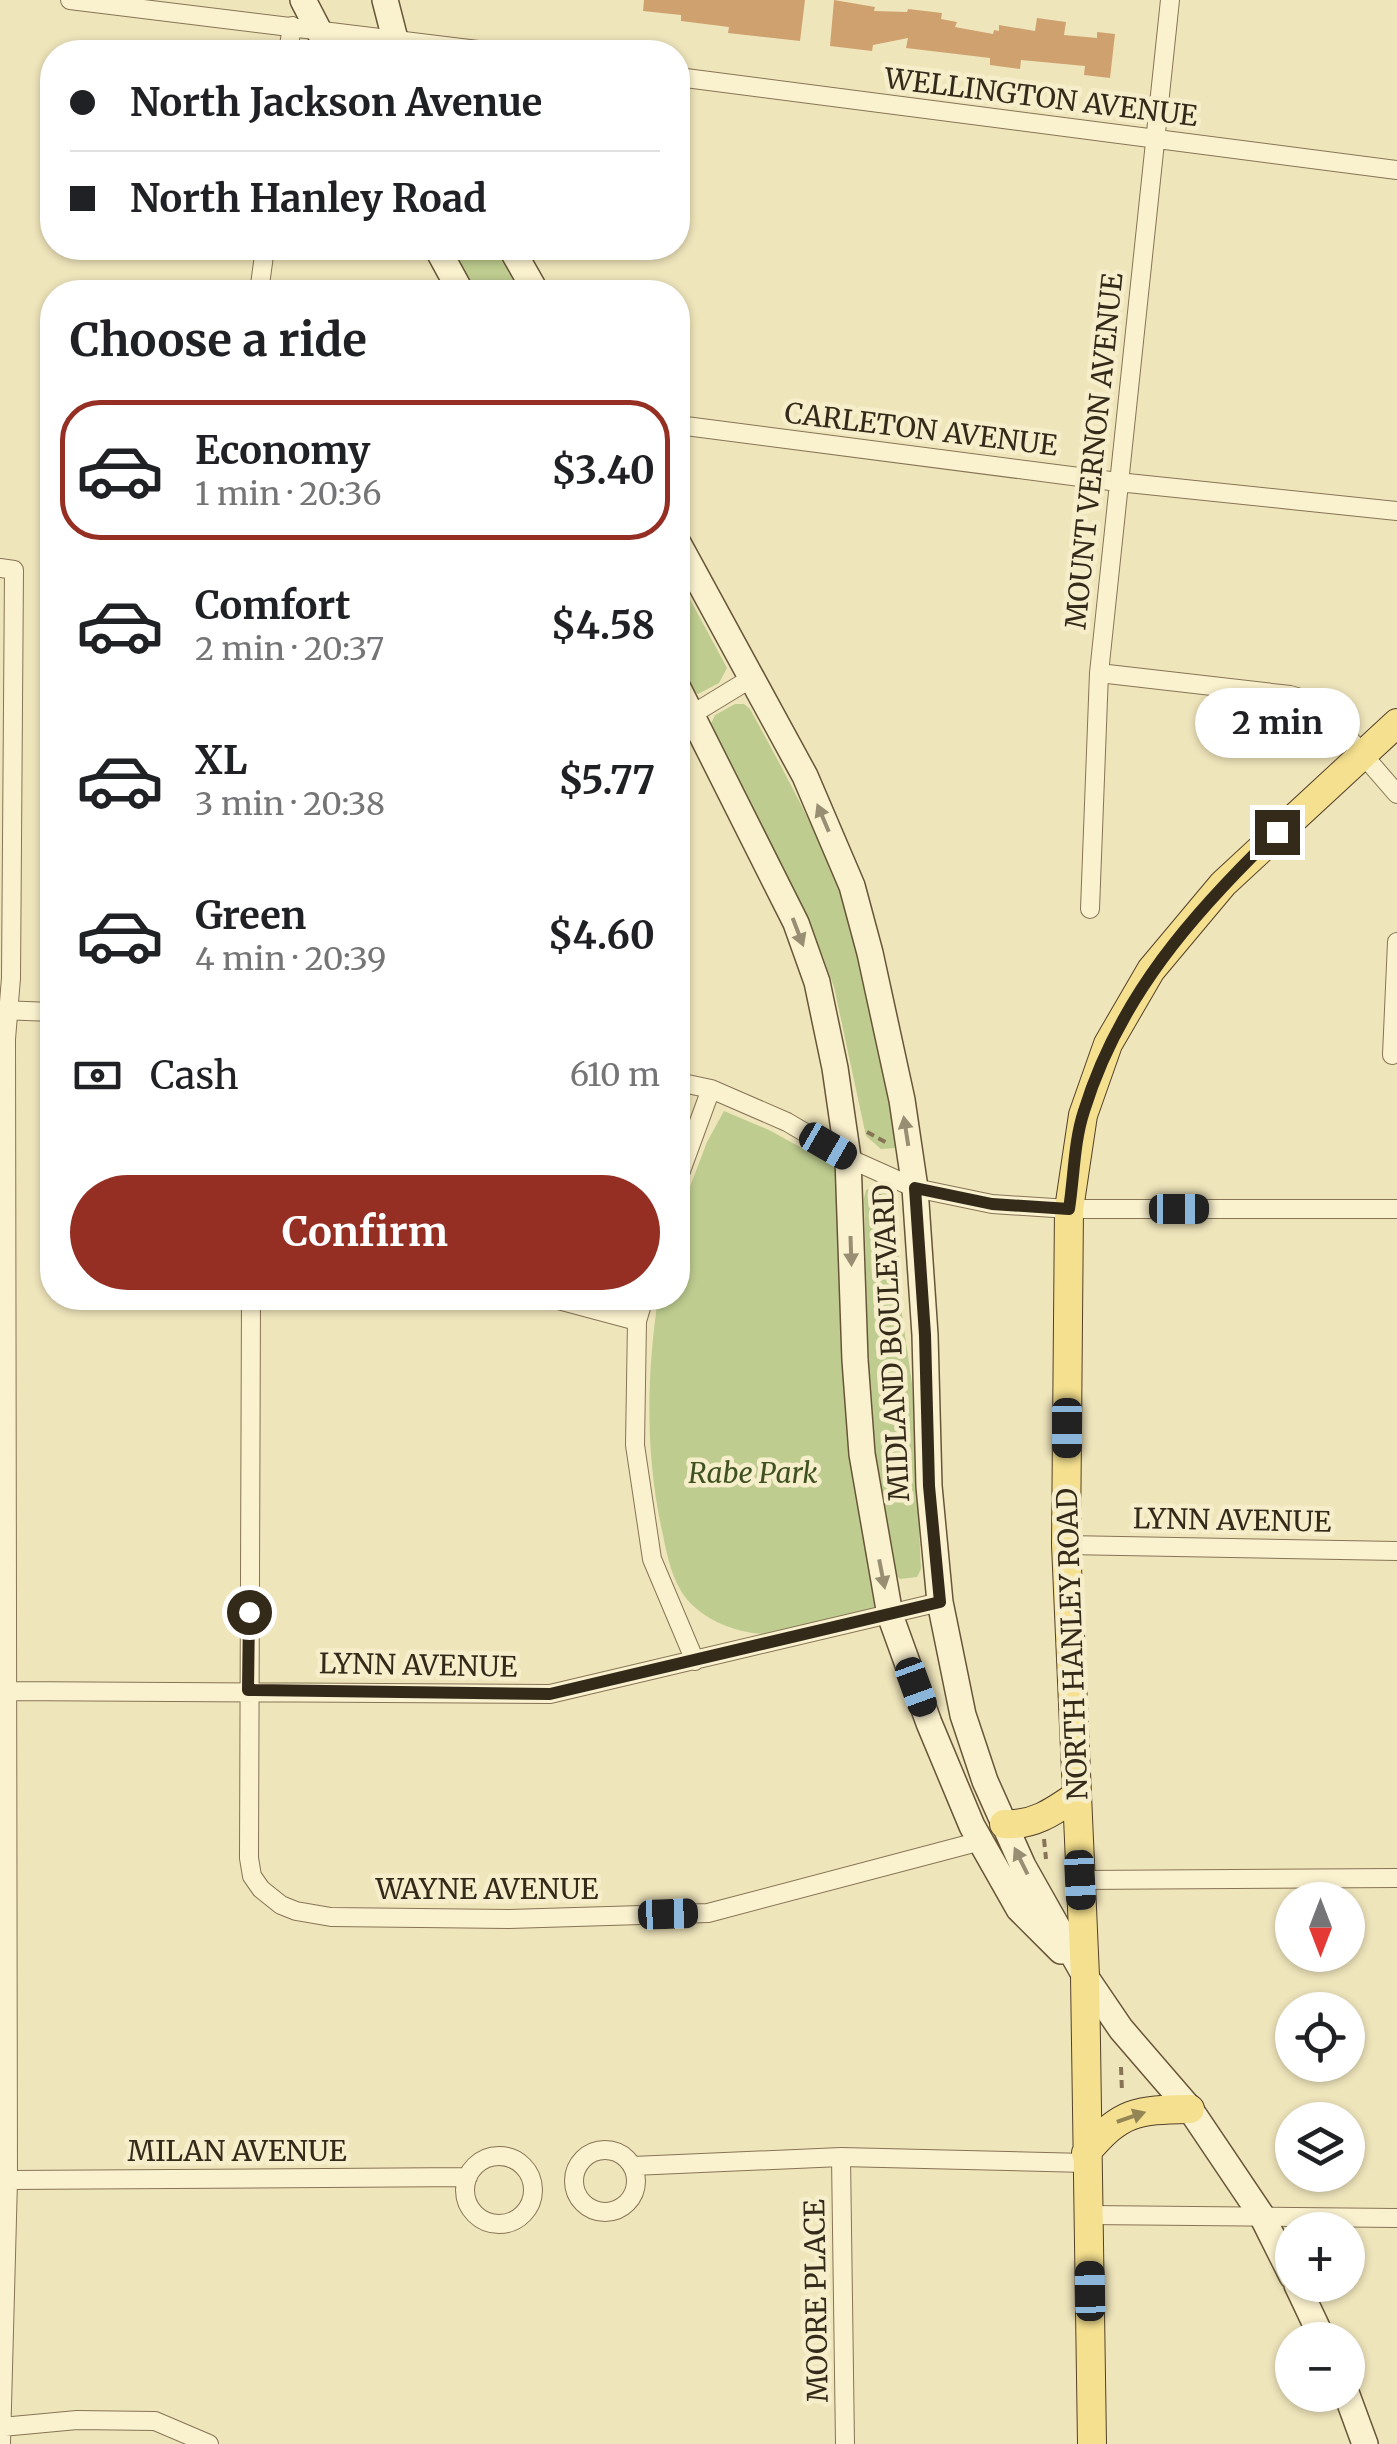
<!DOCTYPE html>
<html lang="en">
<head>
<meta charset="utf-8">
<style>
  body { margin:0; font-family:Merriweather,serif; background:#f2f2f2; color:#202124; height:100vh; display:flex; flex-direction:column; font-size:38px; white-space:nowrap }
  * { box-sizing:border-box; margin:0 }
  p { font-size:32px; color:#757577 }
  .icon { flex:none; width:55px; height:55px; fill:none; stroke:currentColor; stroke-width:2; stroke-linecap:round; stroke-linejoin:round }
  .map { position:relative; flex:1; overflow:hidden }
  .side { position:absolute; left:40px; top:280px; width:650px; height:1030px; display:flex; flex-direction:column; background:#fff; border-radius:40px; box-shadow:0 2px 8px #0004 }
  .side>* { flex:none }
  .hud { position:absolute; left:40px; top:40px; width:650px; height:220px; border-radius:40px; box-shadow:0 2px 8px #0004; display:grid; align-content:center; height:220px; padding:0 30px; background:#fff }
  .needle { width:65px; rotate:180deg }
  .tools { position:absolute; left:1275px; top:1882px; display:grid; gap:20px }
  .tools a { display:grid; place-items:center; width:90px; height:90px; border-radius:50%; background:#fff; box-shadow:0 2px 8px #0004; font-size:50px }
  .end { position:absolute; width:45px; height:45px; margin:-22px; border:12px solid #342a1a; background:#fff; box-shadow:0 0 0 5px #fff }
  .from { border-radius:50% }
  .bubble { position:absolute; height:70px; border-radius:35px; background:#fff; box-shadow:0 2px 8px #0004; font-size:32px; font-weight:700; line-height:70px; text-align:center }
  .car { position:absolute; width:30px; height:60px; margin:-30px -15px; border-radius:12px; box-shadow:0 0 8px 2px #0007; background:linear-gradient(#222 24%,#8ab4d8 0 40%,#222 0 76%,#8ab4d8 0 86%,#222 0) }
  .hud b { display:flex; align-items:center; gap:35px; height:95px; font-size:38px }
  .hud b+b { border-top:2px solid #e0e0e0 }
  .hud i { width:25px; height:25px; background:#202124 }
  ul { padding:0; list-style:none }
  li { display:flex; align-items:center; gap:30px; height:140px; margin:0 20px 15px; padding:0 10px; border:5px solid transparent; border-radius:40px }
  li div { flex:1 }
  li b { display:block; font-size:38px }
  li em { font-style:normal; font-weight:700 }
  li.active { border-color:#962f23 }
  li>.icon { width:90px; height:90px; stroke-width:1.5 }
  h2 { padding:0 30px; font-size:45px; line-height:120px }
  .pay { display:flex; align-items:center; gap:25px; height:110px; padding:0 30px; font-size:38px }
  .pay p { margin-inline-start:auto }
  .action { display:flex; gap:20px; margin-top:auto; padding:20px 30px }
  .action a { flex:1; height:115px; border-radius:60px; background:#962f23; color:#fff; font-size:40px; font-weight:700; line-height:115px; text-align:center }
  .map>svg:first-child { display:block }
  .green { fill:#becc8f }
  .building { fill:#cea16f }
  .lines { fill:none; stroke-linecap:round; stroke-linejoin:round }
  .minor-casing { stroke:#867455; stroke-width:20 }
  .secondary-casing { stroke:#675538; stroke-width:28 }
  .primary-casing { stroke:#53412a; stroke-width:30 }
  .path { stroke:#867455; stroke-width:4; stroke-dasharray:8 5; stroke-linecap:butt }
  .minor { stroke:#faf1ce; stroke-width:18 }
  .secondary { stroke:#faf1ce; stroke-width:25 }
  .primary { stroke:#f5e08f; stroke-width:28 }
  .oneway { fill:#978e74 }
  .oneway2 { fill:#948554 }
  .route { stroke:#342a1a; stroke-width:12 }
  .labels { text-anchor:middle; stroke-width:9; stroke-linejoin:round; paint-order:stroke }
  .street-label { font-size:28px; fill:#342a1a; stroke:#f6eeca }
  .park-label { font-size:28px; font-style:italic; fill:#3f5120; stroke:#f6eeca }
</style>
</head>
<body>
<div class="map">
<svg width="1397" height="2444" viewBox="0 0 1397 2444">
  <rect width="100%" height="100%" fill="#efe5bb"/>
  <path class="green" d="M448 248H498L523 292H473Z
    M678 577 727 668 719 683 698 694 685 687 678 673Z
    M735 704H744L750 709C789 781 830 853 854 932 873 995 884 1062 899 1127L897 1148 881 1149 866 1136 834 987 822 954 709 728 715 715Z
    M724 1111 769 1130 840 1169 878 1607C843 1616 803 1635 767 1634 736 1634 697 1618 681 1591 669 1571 666 1548 661 1526 645 1449 647 1374 658 1298H678V1218L707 1142Z
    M873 1188 892 1194 896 1200 901 1307 912 1384 921 1569 917 1577 900 1579 895 1574 879 1498 869 1381 864 1198 866 1190Z"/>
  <path class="building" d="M644 0H805L800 41 728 33 729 27 681 21V15L643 11Z
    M834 0 875 7 874 11 907 12 908 9 942 13 941 19 957 22 955 27 993 34 994 30 999 31V25L1035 31 1037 18 1066 22 1064 35 1097 38V32L1115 34 1110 78 1084 75 1085 66 1021 60 1020 69 990 65V58L906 48 908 38 873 45 872 51 830 46Z"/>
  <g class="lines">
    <defs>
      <path id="minor" d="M70 0 494 52
        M288 52 292 26
        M678 77 1397 170
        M259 292 265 248
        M678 425 1118 482 1397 511
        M0 568 14 570 11 978 6 1039 8 2180 1 2444
        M1099 673 1290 695 1314 702 1332 719 1397 794
        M678 723 750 679
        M1090 909 1099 673 1170 0
        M0 1010 52 1012
        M1392 1055 1397 942
        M678 1082 711 1089 787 1122 848 1158 915 1188 992 1204 1069 1209H1397
        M678 1179 711 1089
        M251 1298 249 1858 252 1876 261 1889 281 1905 296 1911 331 1917 509 1919 708 1913 981 1841
        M551 1298 637 1321
        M644 1298 637 1321 635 1445 652 1559 695 1661
        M1066 1545 1397 1551
        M6 1691 550 1694 940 1602
        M1080 1880 1397 1878
        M574 2181a31 31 0 1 1 62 0a31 31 0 1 1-62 0Z
        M465 2190a34 34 0 1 1 68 0a34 34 0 1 1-68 0Z
        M841 2157 845 2444
        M633 2166 841 2157 1086 2163
        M8 2180 468 2177
        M1089 2215 1397 2218
        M2 2427 77 2420 155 2421 209 2444"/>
      <path id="secondary" d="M303 0 330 52
        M385 0 395 39 402 52
        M437 248 461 292
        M511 248 536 292
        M678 543 805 776 852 886 870 953 902 1100 915 1188 925 1335 929 1486 940 1602 963 1715 985 1781 1023 1866 1085 1976 1121 2029 1190 2109 1262 2216 1292 2276
        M678 688 796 923 817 982 835 1068 848 1158 855 1360 862 1454 890 1615 929 1723 972 1826 1019 1909 1061 1951
        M1297 2285 1323 2340
        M1347 2395 1365 2444"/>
      <path id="primary" d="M1004 1824C1033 1826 1053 1812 1076 1796
        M1086 2153C1121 2111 1136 2110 1190 2109
        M1092 2444 1085 1976 1066 1545 1069 1209 1083 1115 1108 1044 1151 970 1223 884 1397 723"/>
    </defs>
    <use href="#minor" class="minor-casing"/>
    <use href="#secondary" class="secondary-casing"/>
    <use href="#primary" class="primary-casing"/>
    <path class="path" d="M867 1132 887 1143
      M873 1194 892 1200
      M1044 1839 1046 1859
      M1121 2067 1122 2092"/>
    <use href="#minor" class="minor"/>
    <use href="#secondary" class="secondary"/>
    <use href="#primary" class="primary"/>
  </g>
  <defs><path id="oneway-solid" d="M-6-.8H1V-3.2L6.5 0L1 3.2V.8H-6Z" transform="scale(2.5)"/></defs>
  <g class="oneway">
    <use href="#oneway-solid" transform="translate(823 818) rotate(-113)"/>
    <use href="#oneway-solid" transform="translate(798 932) rotate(69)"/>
    <use href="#oneway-solid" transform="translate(906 1131) rotate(-99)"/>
    <use href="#oneway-solid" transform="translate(851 1251) rotate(88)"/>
    <use href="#oneway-solid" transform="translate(882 1574) rotate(79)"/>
    <use href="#oneway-solid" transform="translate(1021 1861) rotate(-116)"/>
  </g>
  <use class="oneway2" href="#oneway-solid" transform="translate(1131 2117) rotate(-19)"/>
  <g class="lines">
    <path class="route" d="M249 1612 248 1690 550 1694 940 1602 929 1486 925 1335 915 1188 992 1204 1069 1209C1074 1177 1074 1141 1084 1111 1119 997 1193 913 1277 832"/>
  </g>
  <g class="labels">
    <g class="street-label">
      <text transform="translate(1041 97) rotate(7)" y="10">WELLINGTON AVENUE</text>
      <text transform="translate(921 429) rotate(7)" y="10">CARLETON AVENUE</text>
      <text transform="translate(1094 451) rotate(-84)" y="10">MOUNT VERNON AVENUE</text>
      <text transform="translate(891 1343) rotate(-93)" y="10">MIDLAND BOULEVARD</text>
      <text transform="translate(1232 1520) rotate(1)" y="10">LYNN AVENUE</text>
      <text transform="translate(1072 1644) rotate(-92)" y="10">NORTH HANLEY ROAD</text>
      <text transform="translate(418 1665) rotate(1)" y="10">LYNN AVENUE</text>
      <text x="487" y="1899">WAYNE AVENUE</text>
      <text x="237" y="2161">MILAN AVENUE</text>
      <text transform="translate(816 2301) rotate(-91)" y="10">MOORE PLACE</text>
    </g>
    <g class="park-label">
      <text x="753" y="1483">Rabe Park</text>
    </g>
  </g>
</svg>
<div class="tools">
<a><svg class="needle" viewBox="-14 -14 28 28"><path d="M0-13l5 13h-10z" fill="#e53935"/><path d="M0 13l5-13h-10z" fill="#757577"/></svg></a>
<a><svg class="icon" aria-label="locate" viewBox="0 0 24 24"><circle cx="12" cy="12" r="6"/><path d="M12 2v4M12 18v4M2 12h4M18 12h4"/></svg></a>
<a><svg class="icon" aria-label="layers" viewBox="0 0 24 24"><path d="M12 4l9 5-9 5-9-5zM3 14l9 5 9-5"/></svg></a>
<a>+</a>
<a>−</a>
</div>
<i class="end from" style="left:249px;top:1612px"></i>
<i class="end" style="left:1277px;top:832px"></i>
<div class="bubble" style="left:1195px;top:688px;width:165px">2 min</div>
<i class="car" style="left:828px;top:1146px;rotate:120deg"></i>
<i class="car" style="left:1179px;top:1209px;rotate:90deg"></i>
<i class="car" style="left:1067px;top:1428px;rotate:180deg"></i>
<i class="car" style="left:916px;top:1687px;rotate:160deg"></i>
<i class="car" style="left:1080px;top:1880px;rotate:177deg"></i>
<i class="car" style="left:668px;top:1914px;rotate:88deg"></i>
<i class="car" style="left:1090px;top:2291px;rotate:359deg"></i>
<div class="hud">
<b><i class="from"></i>North Jackson Avenue</b>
<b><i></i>North Hanley Road</b>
</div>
<section class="side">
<h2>Choose a ride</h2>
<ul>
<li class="active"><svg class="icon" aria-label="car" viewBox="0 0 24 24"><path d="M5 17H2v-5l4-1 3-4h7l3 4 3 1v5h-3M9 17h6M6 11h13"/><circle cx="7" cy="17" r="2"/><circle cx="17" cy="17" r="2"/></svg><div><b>Economy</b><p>1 min · 20:36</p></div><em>$3.40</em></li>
<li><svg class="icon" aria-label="car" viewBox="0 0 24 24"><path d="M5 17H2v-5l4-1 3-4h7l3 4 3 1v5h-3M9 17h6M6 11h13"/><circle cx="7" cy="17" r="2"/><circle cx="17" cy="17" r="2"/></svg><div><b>Comfort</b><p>2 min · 20:37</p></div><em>$4.58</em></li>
<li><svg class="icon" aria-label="car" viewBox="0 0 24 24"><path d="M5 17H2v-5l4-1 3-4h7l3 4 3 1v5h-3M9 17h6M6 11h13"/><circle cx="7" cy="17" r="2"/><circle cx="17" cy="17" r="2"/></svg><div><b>XL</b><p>3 min · 20:38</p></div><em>$5.77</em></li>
<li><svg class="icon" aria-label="car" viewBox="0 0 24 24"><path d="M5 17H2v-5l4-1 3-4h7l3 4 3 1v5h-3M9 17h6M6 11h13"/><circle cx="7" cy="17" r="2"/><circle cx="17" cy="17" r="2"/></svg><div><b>Green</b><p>4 min · 20:39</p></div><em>$4.60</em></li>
</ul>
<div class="pay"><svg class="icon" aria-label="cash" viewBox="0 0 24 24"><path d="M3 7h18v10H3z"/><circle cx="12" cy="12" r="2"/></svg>Cash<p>610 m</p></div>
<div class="action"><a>Confirm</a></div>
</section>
</div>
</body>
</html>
